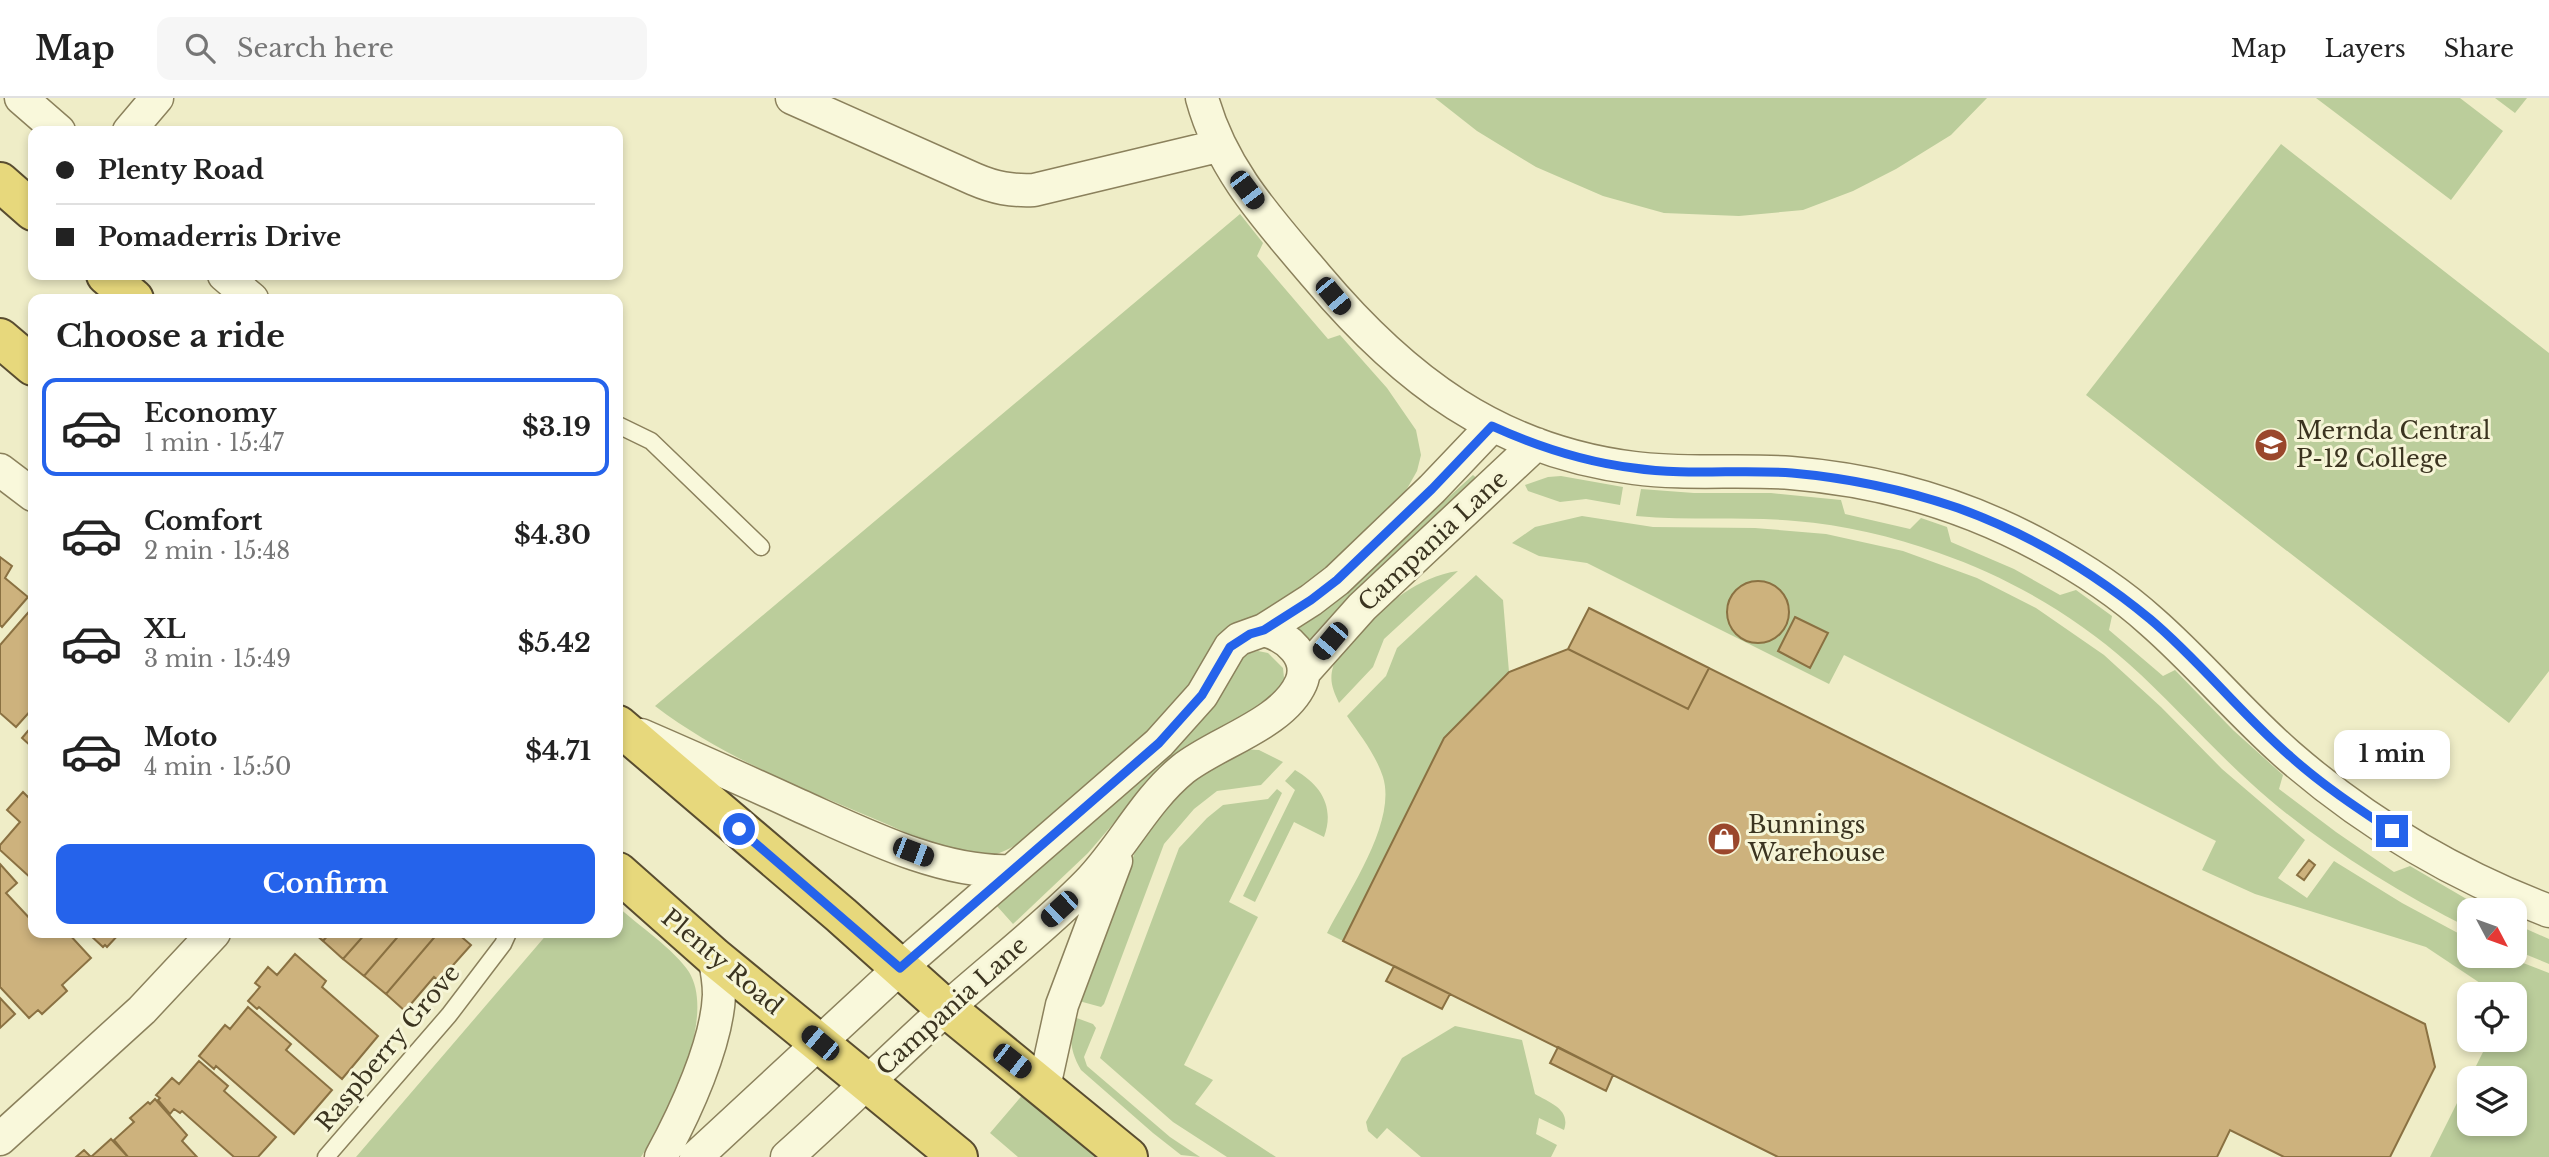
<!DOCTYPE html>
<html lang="en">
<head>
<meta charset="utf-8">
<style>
  body { margin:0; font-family:"Libre Baskerville",serif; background:#f6f6f6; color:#222; height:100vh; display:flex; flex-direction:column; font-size:26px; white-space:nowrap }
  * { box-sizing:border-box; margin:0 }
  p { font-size:23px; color:#767676 }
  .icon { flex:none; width:38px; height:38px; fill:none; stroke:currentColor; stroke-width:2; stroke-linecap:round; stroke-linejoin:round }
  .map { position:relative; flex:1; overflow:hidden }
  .side { position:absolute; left:28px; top:196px; width:595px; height:644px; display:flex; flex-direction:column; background:#fff; border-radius:14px; box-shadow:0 4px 10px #0003 }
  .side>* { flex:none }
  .banner { position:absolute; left:28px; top:28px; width:595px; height:154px; border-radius:14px; box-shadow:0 4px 10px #0003; display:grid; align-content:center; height:154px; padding:0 28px; background:#fff }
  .needle { width:46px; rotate:131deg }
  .tools { position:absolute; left:2457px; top:800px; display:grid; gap:14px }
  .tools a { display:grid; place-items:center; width:70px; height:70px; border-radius:14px; background:#fff; box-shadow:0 4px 10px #0003; font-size:35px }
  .end { position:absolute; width:32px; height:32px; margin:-16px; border:9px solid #2563eb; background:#fff; box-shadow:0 0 0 4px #fff }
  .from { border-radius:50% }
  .bubble { position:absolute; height:49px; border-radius:14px; background:#fff; box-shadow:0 4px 10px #0003; font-size:23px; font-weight:700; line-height:49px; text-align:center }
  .car { position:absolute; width:21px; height:42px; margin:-21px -10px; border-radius:9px; box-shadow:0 0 5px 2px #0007; background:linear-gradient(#222 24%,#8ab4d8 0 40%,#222 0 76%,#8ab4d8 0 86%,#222 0) }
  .banner b { display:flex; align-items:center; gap:24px; height:66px; font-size:26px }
  .banner b+b { border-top:2px solid #e0e0e0 }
  .banner i { width:18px; height:18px; background:#222 }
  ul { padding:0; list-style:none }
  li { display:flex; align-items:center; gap:21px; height:98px; margin:0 14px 10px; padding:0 14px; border:4px solid transparent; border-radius:14px }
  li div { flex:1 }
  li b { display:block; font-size:26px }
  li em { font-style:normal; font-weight:700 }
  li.on { border-color:#2563eb }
  li>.icon { width:63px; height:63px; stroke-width:1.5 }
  h2 { padding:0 28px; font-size:32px; line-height:84px }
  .action { display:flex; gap:14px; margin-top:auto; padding:14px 28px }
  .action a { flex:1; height:80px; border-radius:14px; background:#2563eb; color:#fff; font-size:28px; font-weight:700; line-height:80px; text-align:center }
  header { display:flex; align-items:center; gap:42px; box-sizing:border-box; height:98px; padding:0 35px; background:#fff; border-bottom:2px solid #e0e0e0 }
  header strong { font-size:33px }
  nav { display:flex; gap:38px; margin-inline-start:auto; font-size:24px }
  .search { width:490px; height:63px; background:#f6f6f6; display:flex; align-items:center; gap:18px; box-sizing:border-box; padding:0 24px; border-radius:14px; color:#767676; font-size:26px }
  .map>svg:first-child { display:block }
  .green { fill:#bbcd9b }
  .building { fill:#cdb27d; stroke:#8a7142; stroke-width:2 }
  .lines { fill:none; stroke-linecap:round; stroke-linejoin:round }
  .service-casing { stroke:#8b815c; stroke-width:19 }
  .minor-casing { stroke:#8b815c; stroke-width:35 }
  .trunk-casing { stroke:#594d30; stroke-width:42 }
  .service { stroke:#f9f8db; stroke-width:16 }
  .minor { stroke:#f9f8db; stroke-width:32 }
  .trunk { stroke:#e7d87c; stroke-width:38 }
  .route { stroke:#2563eb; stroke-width:9 }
  .labels { text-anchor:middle; stroke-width:6; stroke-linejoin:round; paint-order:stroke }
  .poi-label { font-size:24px; fill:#3b3420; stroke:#f6f5d7; text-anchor:start }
  .street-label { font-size:24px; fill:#3b3420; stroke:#f6f5d7 }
</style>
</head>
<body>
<header>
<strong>Map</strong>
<div class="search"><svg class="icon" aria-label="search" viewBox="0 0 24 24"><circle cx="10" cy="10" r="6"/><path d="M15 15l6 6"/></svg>Search here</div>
<nav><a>Map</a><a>Layers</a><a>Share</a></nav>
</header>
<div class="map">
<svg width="2549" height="1059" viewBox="0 0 2549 1059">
  <rect width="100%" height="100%" fill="#efedc7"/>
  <path class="green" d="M1435 0H1987L1951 37 1896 71 1853 93 1803 112 1739 118 1664 115 1603 98 1536 69 1477 33Z
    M2316 0H2460L2503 33 2451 102Z
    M2495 0H2527L2515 15Z
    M2281 46 2549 255V573L2509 625 2086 297Z
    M1240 116 1263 145 1257 158 1328 241 1340 237 1387 290 1416 332 1421 357 1417 373 1408 389 1396 406 1332 470 1260 517 1225 533 1214 542 1199 574 1174 611 1037 733C1020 744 1001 759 979 759 952 759 914 738 889 727 808 692 726 662 655 608Z
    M1473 377 1482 385 1309 546 1291 528 1358 481Z
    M1561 378 1623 389 1620 407 1586 401 1560 404 1528 393 1525 387 1548 379Z
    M1641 391 1694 395H1771L1841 402 1845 416 1910 431 1921 420 1947 429 1951 444 2014 471 2060 497 2076 492 2112 518 2109 532 2163 578 2175 572 2233 632 2283 677 2279 691 2336 734 2394 774 2410 768 2482 810 2481 812H2469V830C2398 794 2331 753 2270 702 2220 660 2178 610 2129 566 2074 517 2008 479 1939 455 1892 438 1844 427 1795 423 1742 418 1689 423 1636 418Z
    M1582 418 1653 429 1755 430 1826 436 1903 453 1977 480 2036 510 2104 557 2161 609 2222 671 2305 742 2278 780 2307 800 2334 763 2402 805 2469 841V858H2505L2549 875V1059H2430L2469 981V1026H2515V980H2470L2489 942H2515V896H2503L2480 885 2426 849 2255 796 2202 772 2216 743 1844 557 1829 586 1587 465 1539 458 1512 445 1535 429Z
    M1458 473 1384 541 1373 569 1339 605C1333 592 1329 583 1333 569 1336 555 1349 544 1359 534 1387 506 1417 479 1458 473Z
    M1476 477 1503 502 1509 574 1444 640 1343 843 1327 835C1348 794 1397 724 1383 679 1376 657 1360 637 1347 618L1386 578 1397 550Z
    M1258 553 1268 555 1283 570 1284 580 1281 591 1267 604 1210 636 1131 705 1088 755 1013 826 996 807 1238 563 1246 556Z
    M1240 651 1259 652 1283 664 1261 687 1217 693 1194 711 1164 746 1104 906 1101 909 1079 903 1138 746 1184 686Z
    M1295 672C1321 687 1335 709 1324 739L1294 724 1255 804 1243 798 1295 692 1285 683Z
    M1277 691 1282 695 1229 804 1258 819 1184 967 1213 982 1195 1006 1276 1059H1227L1173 1024 1100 960 1179 750 1207 720 1223 707 1268 701Z
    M618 809C637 826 676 853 689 874 717 920 668 1018 641 1059H356L548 835H618Z
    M2515 826 2549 841V866L2515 852Z
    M1074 919 1093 926 1096 930 1084 959 1087 968 1170 1039 1200 1059 1181 1057 1153 1035 1081 972C1071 955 1068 939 1074 919Z
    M1455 928 1522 942 1535 996C1550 1005 1571 1011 1564 1032L1539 1020 1536 1036 1557 1047 1551 1059H1421L1387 1030 1377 1041 1368 1033 1366 1024 1402 960Z
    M1025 994 1101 1059H1018L990 1035Z"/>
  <path class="building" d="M0 459 12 468 5 480 28 499 2 529 0 527Z
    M1727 514a31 31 0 1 1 62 0a31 31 0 1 1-62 0Z
    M33 509V610L16 629 0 615V547Z
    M1589 510 1709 570 1688 611 1568 551Z
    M1795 519 1828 535 1810 570 1778 553Z
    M1568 551 1688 611 1709 570 2425 926 2435 969 2390 1059H2284L2230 1032 2217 1059H1778L1343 843 1444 640 1509 574Z
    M33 627V650L22 640Z
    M23 694 33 704V782L0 752V747L20 724 7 712Z
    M2309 762 2315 767 2304 782 2297 777Z
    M0 766 17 785 6 795 33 824V835H68L91 860 62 887 67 893 42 916 38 912 29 920 0 889Z
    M92 835H120L107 849 105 847 103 849 90 837Z
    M314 835H330L323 843Z
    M330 835H366L343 861 323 843Z
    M366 835H401L364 878 343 861Z
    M401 835H438L386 896 364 878Z
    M438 835H457L471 847 439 883 434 879 405 913 386 896Z
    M295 856 326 883 322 889 378 938 342 981 259 909 257 911 248 903 260 889 255 885 268 869 277 877Z
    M1394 868 1450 896 1442 911 1386 883Z
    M0 900 15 916 0 930Z
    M248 909 291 946 286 952 332 992 294 1036 216 968 214 971 199 958 225 927 230 931Z
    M1558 949 1613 977 1606 993 1550 965Z
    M199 963 228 988 224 993 276 1039 258 1059H234L182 1013 180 1015 174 1011 170 1016 158 1002 160 1000 156 997 172 980 179 986Z
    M155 1001 187 1037 182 1043 197 1059H128L114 1042 134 1024 130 1020 148 1004 150 1006Z
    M111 1041 128 1059H76L84 1052 91 1059Z"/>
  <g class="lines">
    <defs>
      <path id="service" d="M618 327 651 343 761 449
        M326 1059 449 917 503 846 508 835"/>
      <path id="minor" d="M21 0 59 33
        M792 0 974 81C995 90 1011 93 1034 92L1218 48
        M1202 0C1222 73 1269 122 1317 179 1403 281 1497 353 1634 370 1686 377 1739 371 1791 375 1879 382 1966 407 2043 449 2082 470 2120 495 2152 524 2200 566 2240 615 2288 657 2365 724 2454 777 2549 813
        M129 33 157 0
        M224 177 252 201
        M0 372 33 397
        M1304 574 1362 509 1536 346
        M641 637C694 660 746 683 798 707 861 735 941 776 1011 773
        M1044 989 1062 907 1116 763
        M0 1041 142 912 214 835
        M661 1059C685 1015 717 946 719 897 719 884 717 872 714 859
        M696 1059 900 870 1159 645 1202 597 1230 549 1239 541 1264 532 1311 502 1337 482 1432 391 1492 328
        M787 1059C841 1011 892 960 946 911 993 869 1044 830 1088 785 1123 749 1144 703 1183 671 1217 644 1283 626 1301 585 1312 559 1287 538 1264 532"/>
      <path id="trunk" d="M0 84 33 113
        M106 177 134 201
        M0 240 33 268
        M618 627 841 817 935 901 1128 1059
        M618 774 714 859 958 1059"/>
    </defs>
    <use href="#service" class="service-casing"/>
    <use href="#minor" class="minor-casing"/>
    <use href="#trunk" class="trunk-casing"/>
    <use href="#service" class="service"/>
    <use href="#minor" class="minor"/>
    <use href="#trunk" class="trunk"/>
  </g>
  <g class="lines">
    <path class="route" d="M739 731 900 870 1159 645 1202 597 1230 549 1250 536 1264 532 1311 502 1337 482 1432 391 1492 328C1536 348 1585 364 1634 370 1686 378 1740 371 1792 375 1848 380 1905 392 1958 410 2027 435 2093 474 2150 521 2200 563 2240 615 2290 658 2321 686 2357 710 2392 733"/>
  </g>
  <defs>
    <symbol id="school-disc" viewBox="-11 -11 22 22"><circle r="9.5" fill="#9a472c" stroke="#f6f5d7"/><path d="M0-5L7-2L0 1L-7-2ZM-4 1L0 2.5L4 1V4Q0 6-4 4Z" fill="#fff"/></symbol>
    <symbol id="shop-disc" viewBox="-11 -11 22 22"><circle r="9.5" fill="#9a472c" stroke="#f6f5d7"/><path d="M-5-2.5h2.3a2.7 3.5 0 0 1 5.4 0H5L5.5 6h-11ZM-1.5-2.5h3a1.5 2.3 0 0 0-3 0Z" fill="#fff"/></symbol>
  </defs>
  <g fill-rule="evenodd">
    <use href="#school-disc" x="2252" y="328" width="38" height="38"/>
    <use href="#shop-disc" x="1705" y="722" width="38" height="38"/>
  </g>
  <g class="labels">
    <g class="poi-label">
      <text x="2296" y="341">Mernda Central<tspan x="2296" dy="28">P-12 College</tspan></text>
      <text x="1748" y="735">Bunnings<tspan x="1748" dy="28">Warehouse</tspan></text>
    </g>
    <g class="street-label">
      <text transform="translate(1433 443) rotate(-43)" y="8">Campania Lane</text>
      <text transform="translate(722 864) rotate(40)" y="8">Plenty Road</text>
      <text transform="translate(952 908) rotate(-42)" y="8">Campania Lane</text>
      <text transform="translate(388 950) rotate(-50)" y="8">Raspberry Grove</text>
    </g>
  </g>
</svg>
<div class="tools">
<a><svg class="needle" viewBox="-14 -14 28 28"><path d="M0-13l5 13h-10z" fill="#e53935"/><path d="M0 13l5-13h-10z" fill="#767676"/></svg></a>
<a><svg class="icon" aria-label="locate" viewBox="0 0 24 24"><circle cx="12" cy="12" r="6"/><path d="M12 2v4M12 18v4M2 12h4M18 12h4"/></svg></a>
<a><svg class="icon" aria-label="layers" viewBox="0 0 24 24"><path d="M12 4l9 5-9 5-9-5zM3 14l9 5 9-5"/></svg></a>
</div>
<i class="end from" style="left:739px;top:731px"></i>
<i class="end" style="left:2392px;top:733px"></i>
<div class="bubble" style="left:2334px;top:632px;width:116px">1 min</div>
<i class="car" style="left:1247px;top:92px;rotate:143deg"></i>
<i class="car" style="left:1333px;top:198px;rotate:140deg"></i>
<i class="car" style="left:1330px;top:543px;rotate:220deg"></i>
<i class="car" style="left:913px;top:754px;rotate:111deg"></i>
<i class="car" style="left:1059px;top:811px;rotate:227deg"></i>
<i class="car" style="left:820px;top:945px;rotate:310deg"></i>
<i class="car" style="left:1012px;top:963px;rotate:128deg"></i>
<div class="banner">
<b><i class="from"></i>Plenty Road</b>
<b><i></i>Pomaderris Drive</b>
</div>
<section class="side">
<h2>Choose a ride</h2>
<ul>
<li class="on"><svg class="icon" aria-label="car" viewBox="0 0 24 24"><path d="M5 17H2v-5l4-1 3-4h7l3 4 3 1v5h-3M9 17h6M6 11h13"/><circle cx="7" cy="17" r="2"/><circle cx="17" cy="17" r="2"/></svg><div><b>Economy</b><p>1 min · 15:47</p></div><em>$3.19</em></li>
<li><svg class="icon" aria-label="car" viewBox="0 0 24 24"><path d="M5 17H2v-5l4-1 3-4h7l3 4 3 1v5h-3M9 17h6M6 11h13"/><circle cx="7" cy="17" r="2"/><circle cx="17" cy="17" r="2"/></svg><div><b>Comfort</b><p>2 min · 15:48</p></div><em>$4.30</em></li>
<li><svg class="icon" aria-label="car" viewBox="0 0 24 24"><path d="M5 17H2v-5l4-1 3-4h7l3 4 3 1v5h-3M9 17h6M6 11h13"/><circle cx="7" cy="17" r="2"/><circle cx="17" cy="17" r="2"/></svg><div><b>XL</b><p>3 min · 15:49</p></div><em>$5.42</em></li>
<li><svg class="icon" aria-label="car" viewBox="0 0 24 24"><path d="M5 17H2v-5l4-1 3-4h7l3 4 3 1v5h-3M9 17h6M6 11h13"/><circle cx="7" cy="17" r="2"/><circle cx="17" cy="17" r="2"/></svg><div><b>Moto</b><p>4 min · 15:50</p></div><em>$4.71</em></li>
</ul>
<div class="action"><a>Confirm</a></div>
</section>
</div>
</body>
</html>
